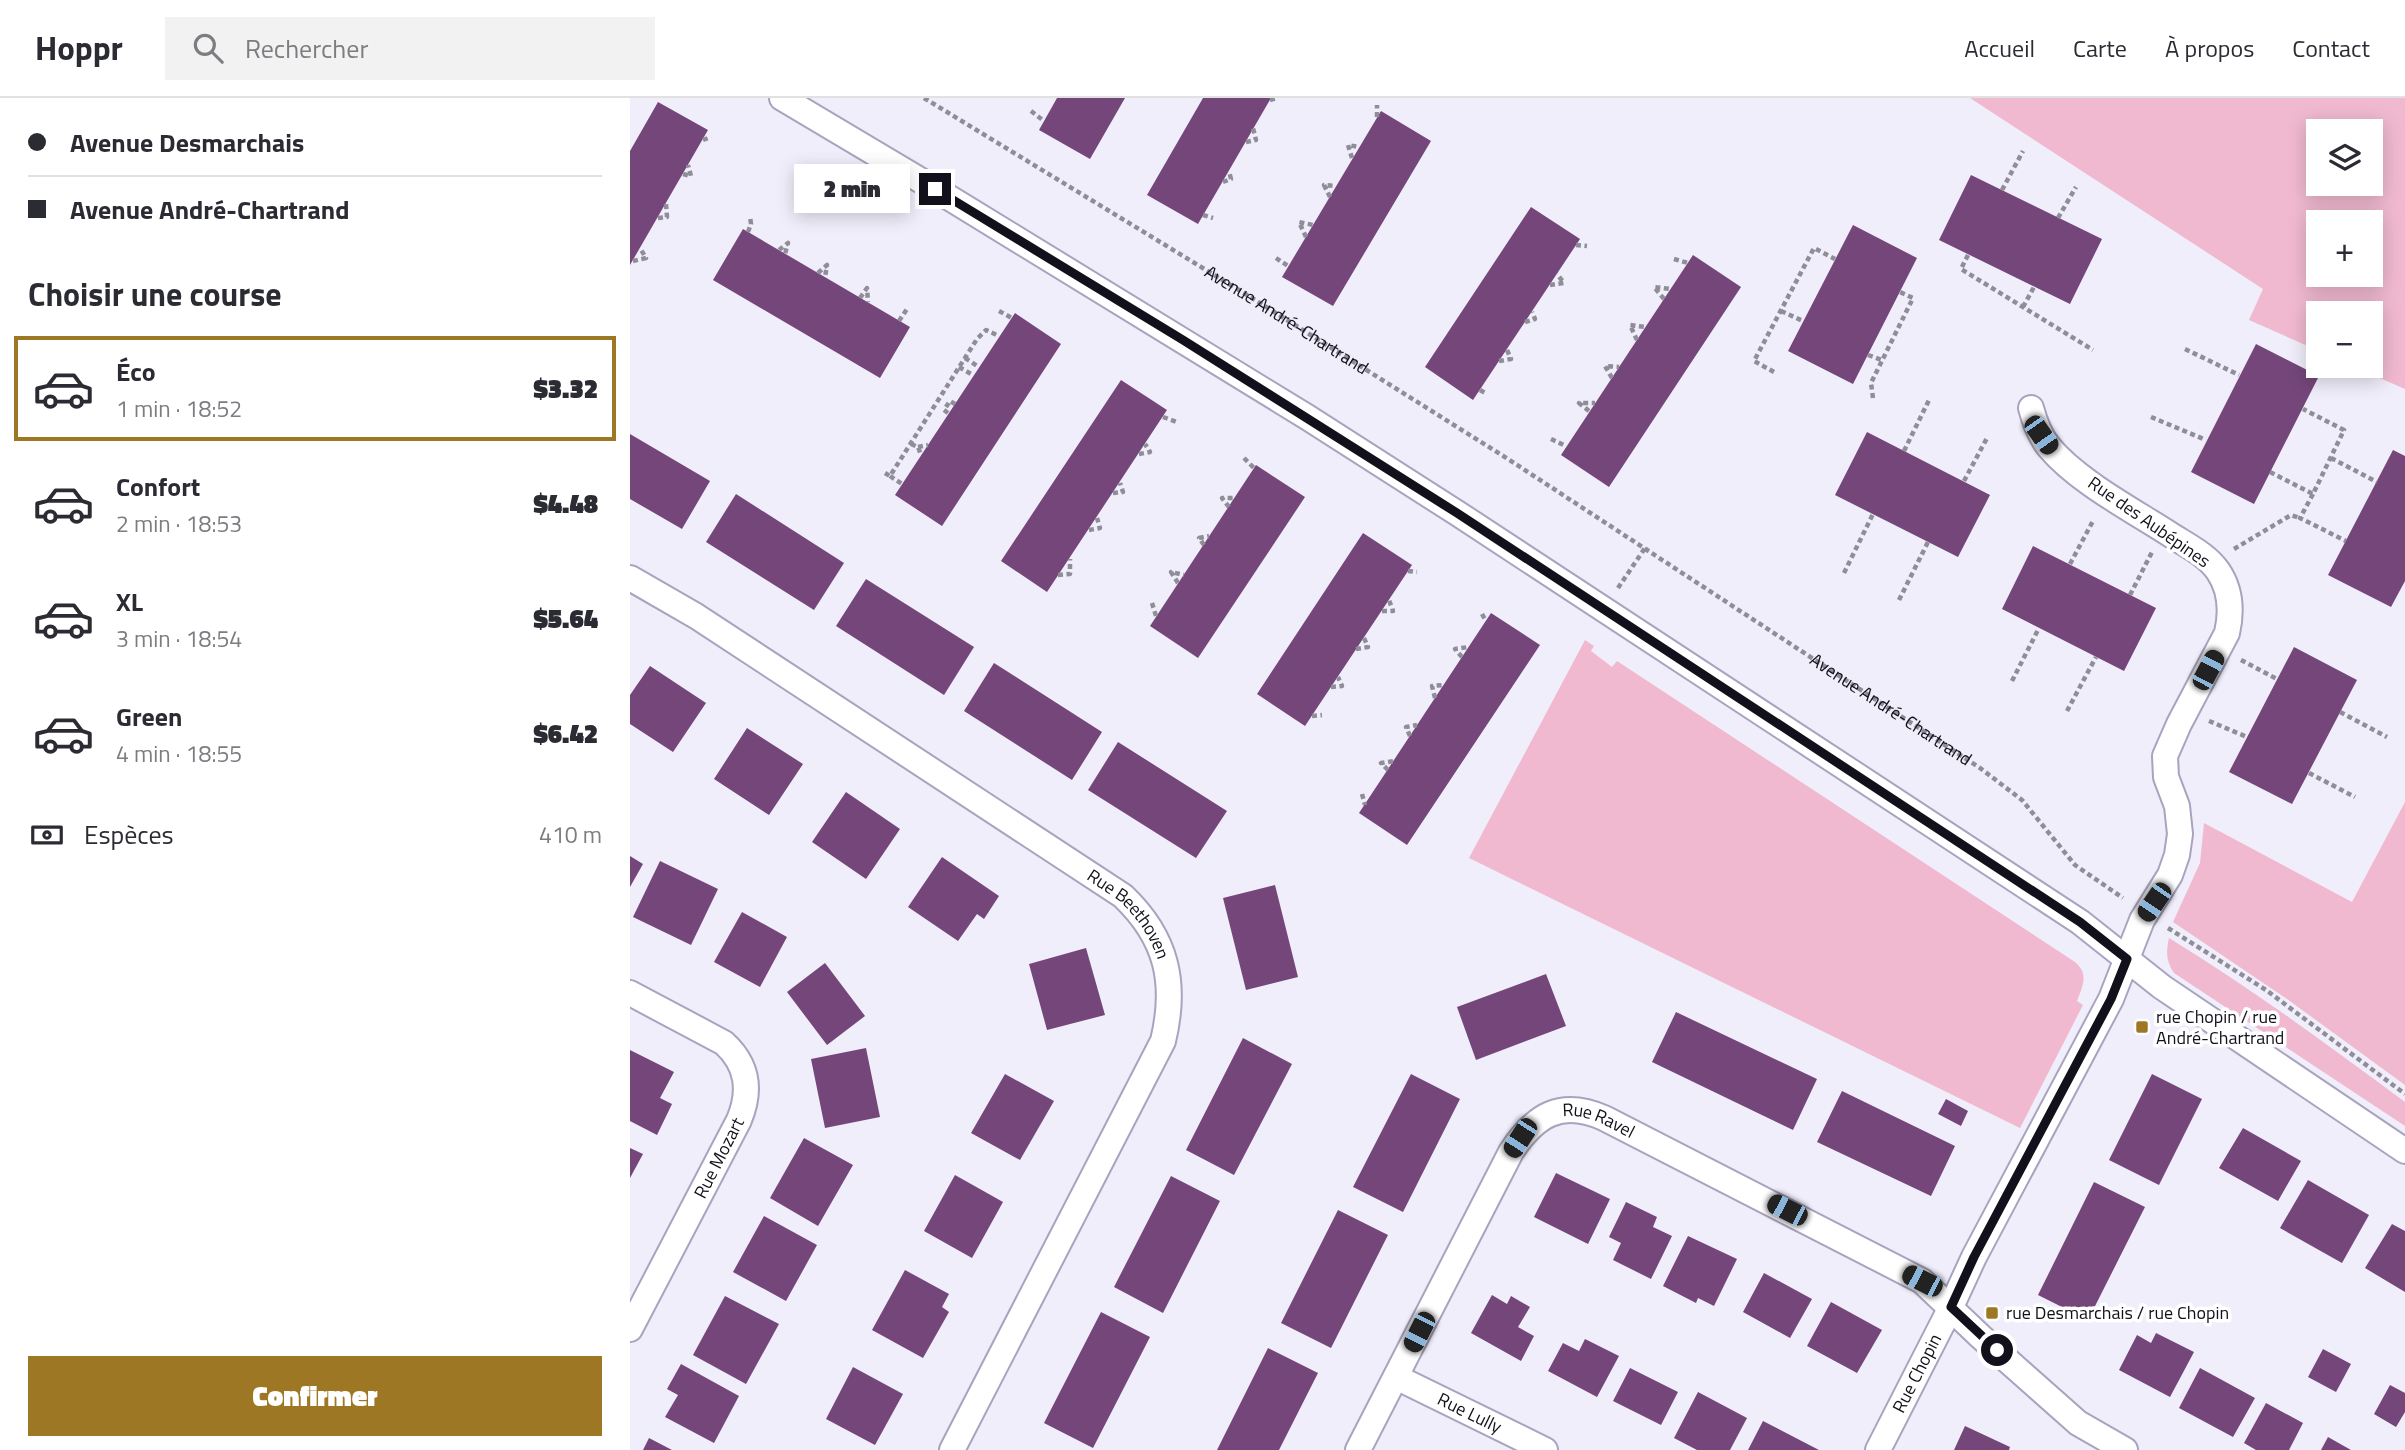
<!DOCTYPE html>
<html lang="fr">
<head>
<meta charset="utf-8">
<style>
  body { margin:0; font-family:"Titillium Web",sans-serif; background:#f2f2f3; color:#2b2b33; height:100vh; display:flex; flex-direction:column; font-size:26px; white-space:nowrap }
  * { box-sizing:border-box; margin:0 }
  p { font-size:23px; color:#7c7c81 }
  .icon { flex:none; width:38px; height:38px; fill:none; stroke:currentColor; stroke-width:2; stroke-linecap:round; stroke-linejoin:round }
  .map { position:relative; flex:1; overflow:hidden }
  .side { display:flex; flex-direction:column; background:#fff; width:630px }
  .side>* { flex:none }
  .top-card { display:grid; align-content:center; height:154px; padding:0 28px; background:#fff }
  .fabs { position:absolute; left:1676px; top:21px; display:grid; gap:14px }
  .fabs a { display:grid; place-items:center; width:77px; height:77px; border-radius:0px; background:#fff; box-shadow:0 4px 18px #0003; font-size:35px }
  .end { position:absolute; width:32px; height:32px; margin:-16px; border:9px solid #12101a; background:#fff; box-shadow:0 0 0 4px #fff }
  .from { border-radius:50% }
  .bubble { position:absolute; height:49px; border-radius:0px; background:#fff; box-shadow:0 4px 18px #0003; font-size:23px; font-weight:800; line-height:49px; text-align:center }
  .car { position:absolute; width:21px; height:42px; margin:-21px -10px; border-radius:9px; box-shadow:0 0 5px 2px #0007; background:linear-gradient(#222 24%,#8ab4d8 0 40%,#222 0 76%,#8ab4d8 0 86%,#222 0) }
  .top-card b { display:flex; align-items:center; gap:24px; height:66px; font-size:26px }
  .top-card b+b { border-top:2px solid #e1e1e2 }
  .top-card i { width:18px; height:18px; background:#2b2b33 }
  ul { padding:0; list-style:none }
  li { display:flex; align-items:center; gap:21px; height:105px; margin:0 14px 10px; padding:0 14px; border:4px solid transparent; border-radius:0px }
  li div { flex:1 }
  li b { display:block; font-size:26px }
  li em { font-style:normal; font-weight:800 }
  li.current { border-color:#9e7724 }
  li>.icon { width:63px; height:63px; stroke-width:1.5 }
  h2 { padding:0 28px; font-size:32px; line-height:84px }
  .pay { display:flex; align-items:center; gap:18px; height:77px; padding:0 28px; font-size:26px }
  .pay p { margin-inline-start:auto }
  .button { display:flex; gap:14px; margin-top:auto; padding:14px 28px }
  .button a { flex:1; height:80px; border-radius:0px; background:#9e7724; color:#fff; font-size:28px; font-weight:800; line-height:80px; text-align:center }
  header { display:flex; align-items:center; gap:42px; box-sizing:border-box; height:98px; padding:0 35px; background:#fff; border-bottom:2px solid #e1e1e2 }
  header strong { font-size:33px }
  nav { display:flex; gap:38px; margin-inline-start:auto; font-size:24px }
  .search { width:490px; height:63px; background:#f2f2f3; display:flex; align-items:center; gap:18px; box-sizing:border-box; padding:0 24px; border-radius:0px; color:#7c7c81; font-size:26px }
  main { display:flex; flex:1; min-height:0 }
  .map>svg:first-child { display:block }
  .green { fill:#f0b9cf; fill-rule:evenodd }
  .building { fill:#75467a }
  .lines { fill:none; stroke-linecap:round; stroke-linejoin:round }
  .street-casing { stroke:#a8a3bf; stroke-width:28 }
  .path { stroke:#8f8d98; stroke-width:4.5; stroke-dasharray:5 3.5; stroke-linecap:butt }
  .street { stroke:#fff; stroke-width:24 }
  .route { stroke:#12101a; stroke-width:9 }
  .poi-dot { fill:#9e7724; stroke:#fff; stroke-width:2.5 }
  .labels { text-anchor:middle; stroke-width:7; stroke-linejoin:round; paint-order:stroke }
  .street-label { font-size:18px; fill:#12101a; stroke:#fff }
  .poi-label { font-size:18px; fill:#12101a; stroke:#fff; text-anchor:start }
</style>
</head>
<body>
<header>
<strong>Hoppr</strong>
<div class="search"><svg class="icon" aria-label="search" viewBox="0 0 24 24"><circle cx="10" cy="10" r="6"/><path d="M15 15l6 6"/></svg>Rechercher</div>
<nav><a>Accueil</a><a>Carte</a><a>À propos</a><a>Contact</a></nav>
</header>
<main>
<section class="side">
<div class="top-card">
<b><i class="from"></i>Avenue Desmarchais</b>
<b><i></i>Avenue André-Chartrand</b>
</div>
<h2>Choisir une course</h2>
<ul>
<li class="current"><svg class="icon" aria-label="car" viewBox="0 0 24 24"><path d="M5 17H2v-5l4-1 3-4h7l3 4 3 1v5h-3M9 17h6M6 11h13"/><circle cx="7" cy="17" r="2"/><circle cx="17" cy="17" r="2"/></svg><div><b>Éco</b><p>1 min · 18:52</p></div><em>$3.32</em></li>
<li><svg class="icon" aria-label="car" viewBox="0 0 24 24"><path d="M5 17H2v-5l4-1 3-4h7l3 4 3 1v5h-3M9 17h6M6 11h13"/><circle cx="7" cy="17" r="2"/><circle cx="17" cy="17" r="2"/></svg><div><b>Confort</b><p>2 min · 18:53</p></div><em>$4.48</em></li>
<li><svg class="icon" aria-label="car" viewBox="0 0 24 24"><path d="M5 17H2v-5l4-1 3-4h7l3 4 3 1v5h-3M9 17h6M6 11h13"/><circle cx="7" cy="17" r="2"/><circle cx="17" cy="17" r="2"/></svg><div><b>XL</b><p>3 min · 18:54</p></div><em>$5.64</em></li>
<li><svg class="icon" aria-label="car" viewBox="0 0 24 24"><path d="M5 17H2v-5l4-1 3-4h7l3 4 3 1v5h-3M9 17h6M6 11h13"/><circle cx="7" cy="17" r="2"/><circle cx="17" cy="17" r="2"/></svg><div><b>Green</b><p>4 min · 18:55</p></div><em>$6.42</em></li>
</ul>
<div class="pay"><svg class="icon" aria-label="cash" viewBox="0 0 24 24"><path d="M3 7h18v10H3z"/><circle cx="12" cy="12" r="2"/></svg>Espèces<p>410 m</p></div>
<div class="button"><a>Confirmer</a></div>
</section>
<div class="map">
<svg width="1775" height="1352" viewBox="0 0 1775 1352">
  <rect width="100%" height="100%" fill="#f0eefa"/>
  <path class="green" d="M1340 0H1775V291L1722 268H1741V215H1689V253L1619 222 1633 191ZM1689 33H1741V86H1689ZM1689 124H1741V177H1689Z
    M955 542 964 548 961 553 982 569 987 563 1445 864C1459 876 1453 887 1447 903L1453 907 1390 1030 839 760Z
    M1775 704V987L1657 901 1543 824 1570 765 1574 725 1722 804Z
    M1539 840C1621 890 1698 947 1775 1004V1028L1544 875C1536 863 1536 854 1539 840Z"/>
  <path class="building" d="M427 0H495L460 61 409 32Z
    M573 0H641L568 126 517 97Z
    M28 4 78 32 0 167V53Z
    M751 13 801 43 703 208 652 179Z
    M1341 77 1472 141 1440 206 1309 142Z
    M901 109 950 141 843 302 795 269Z
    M1223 127 1287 160 1223 286 1158 253Z
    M113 131 280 229 250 280 83 182Z
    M1063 157 1111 189 979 389 931 357Z
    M385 215 431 246 312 428 265 397Z
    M1626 246 1689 278 1624 406 1561 374Z
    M491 282 537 312 417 494 371 463Z
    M1237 334 1360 397 1328 459 1205 397Z
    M0 336 80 383 52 431 0 401Z
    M1763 352 1775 358V483L1761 509 1698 477Z
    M626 367 675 399 568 560 520 528Z
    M106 396 214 465 184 512 76 444Z
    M733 435 782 467 675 628 627 596Z
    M1403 448 1526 510 1494 573 1372 511Z
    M236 481 344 549 314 597 206 528Z
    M861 515 910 547 777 747 729 715Z
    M1664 549 1727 582 1662 706 1599 674Z
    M364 565 472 634 442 682 334 613Z
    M20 568 76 605 43 654 0 626V597Z
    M117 630 173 666 139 717 84 681Z
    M488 644 597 713 566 760 458 692Z
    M216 694 270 731 236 781 182 744Z
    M0 758 13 766 0 789Z
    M312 759 369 798 354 821 347 816 328 843 278 809Z
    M30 763 88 791 61 847 3 819Z
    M645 787 668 879 616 892 593 800Z
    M112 814 157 839 130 889 84 864Z
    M456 850 475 917 417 932 399 866Z
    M195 865 235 918 197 947 157 894Z
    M916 876 936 928 846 962 827 909Z
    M1046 914 1187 981 1163 1032 1022 964Z
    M613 940 662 966 604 1077 556 1052Z
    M236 950 250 1019 195 1030 181 961Z
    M0 952 44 974 30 1000 42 1006 27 1037 0 1023Z
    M375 976 424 1003 390 1062 341 1035Z
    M781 976 830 1001 773 1114 723 1089Z
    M1522 976 1572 1001 1529 1087 1479 1062Z
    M1212 993 1325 1048 1301 1098 1187 1044Z
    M1316 1001 1338 1013 1331 1028 1308 1016Z
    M1613 1030 1671 1063 1648 1103 1589 1070Z
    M174 1040 223 1067 188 1128 140 1100Z
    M0 1050 13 1056 0 1080Z
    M926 1075 980 1101 958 1146 904 1119Z
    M325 1077 373 1104 342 1160 294 1133Z
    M541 1078 590 1103 533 1215 484 1189Z
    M1678 1082 1739 1117 1712 1165 1650 1130Z
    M1464 1084 1515 1109 1458 1222 1408 1197Z
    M996 1104 1027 1119 1023 1129 1042 1138 1021 1181 983 1162 991 1145 979 1139Z
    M708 1112 758 1137 701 1250 651 1225Z
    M134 1118 187 1147 156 1203 103 1174Z
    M1762 1126 1775 1133V1194L1735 1170Z
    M1058 1138 1107 1161 1084 1208 1068 1200 1066 1205 1033 1188Z
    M275 1172 319 1196 312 1209 319 1214 293 1260 242 1232Z
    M1134 1175 1182 1201 1160 1240 1113 1214Z
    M862 1197 877 1206 881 1198 900 1209 888 1229 904 1238 891 1263 841 1235Z
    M95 1198 149 1226 116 1286 63 1257Z
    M1201 1204 1252 1232 1227 1275 1177 1248Z
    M471 1214 520 1239 463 1350 414 1325Z
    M1526 1235 1564 1254 1540 1299 1489 1272 1507 1237 1521 1245Z
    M955 1241 989 1258 967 1299 918 1273 933 1245 949 1253Z
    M638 1250 688 1275 649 1352H587Z
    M1693 1251 1721 1266 1706 1294 1678 1279Z
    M51 1266 109 1298 84 1345 35 1319 48 1297 37 1291Z
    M223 1269 273 1296 245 1347 196 1321Z
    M1000 1270 1048 1294 1031 1327 983 1303Z
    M1570 1270 1625 1300 1603 1339 1549 1310Z
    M1760 1287 1775 1295V1314L1766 1329 1744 1316Z
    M1068 1294 1117 1320 1100 1352H1067L1044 1340Z
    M1636 1305 1673 1325 1659 1352H1626L1614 1345Z
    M1133 1323 1189 1352H1118Z
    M1335 1328 1380 1349 1379 1352H1324Z
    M1698 1339 1721 1352H1691Z
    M19 1340 42 1352H13Z"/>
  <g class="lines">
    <defs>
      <g id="street">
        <path d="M152 0 305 91 677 319 827 415 1450 824 1532 889 1775 1053"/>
        <path id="s2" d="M0 480 66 518 493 798C537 840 547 885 533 943L322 1352"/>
        <path d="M0 895 94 945C118 967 121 993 109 1022L0 1231"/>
        <path id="s3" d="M766 1279 915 1352"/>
        <path id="s4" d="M728 1352 881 1054C905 1017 931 1001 974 1020L1292 1183 1351 1239 1448 1325 1495 1352"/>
        <path id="s5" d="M1248 1352 1321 1209 1344 1159 1481 901 1512 822 1540 777 1547 757 1550 736 1547 708 1536 679 1535 658 1549 626 1597 535C1602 513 1601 492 1588 473 1577 457 1558 448 1541 437 1504 413 1447 383 1419 349 1410 338 1405 325 1401 310"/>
      </g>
    </defs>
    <use href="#street" class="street-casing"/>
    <g class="path">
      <path id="s1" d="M294 0 622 200 878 361 1350 670 1392 702 1445 767 1493 800"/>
      <path d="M640 2 647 0"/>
      <path d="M401 13 414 23"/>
      <path d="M747 19V7"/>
      <path d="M73 42 81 39"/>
      <path d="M616 44 626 42 623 30"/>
      <path d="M722 60 718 47 729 49"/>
      <path d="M53 76 61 78 58 67"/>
      <path d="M593 84 601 81 599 73"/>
      <path d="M1372 92 1393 53"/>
      <path d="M700 99 694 87 706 88"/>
      <path d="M573 117 583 120"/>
      <path d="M28 120 37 119 36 106"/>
      <path d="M1428 120 1446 89"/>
      <path d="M118 134 121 126 120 118"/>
      <path d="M676 139 669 124 683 127"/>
      <path d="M946 147 957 148"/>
      <path d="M149 152 158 145 155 156"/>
      <path d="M1338 157 1331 171 1463 252"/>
      <path d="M646 160 658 168"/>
      <path d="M1044 161 1058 165"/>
      <path d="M3 163 16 160 10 150"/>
      <path d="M188 175 197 167 195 179"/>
      <path d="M920 187 934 185 927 176"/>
      <path d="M230 200 237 190 238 204"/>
      <path d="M1034 201 1024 189 1040 191"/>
      <path d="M1393 209 1404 189"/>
      <path d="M369 213 382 220"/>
      <path d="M1151 213 1173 223"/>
      <path d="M269 223 277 211"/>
      <path d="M895 224 905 221 902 214"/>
      <path d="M1007 242 1000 227 1015 229"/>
      <path d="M1555 251 1609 277"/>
      <path d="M1238 257 1252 262"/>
      <path d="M335 260 349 269"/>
      <path d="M869 263 881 261 877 252"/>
      <path d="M329 269 343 277"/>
      <path d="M1144 274 1124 263 1184 150 1205 161"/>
      <path d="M982 280 975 268 989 269"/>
      <path d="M850 292 857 296"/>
      <path d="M1243 300 1241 285 1283 200 1270 194"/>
      <path d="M959 313 949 305H965"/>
      <path d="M318 315 314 312 320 303 325 306"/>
      <path d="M533 319 547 324"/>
      <path d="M1521 319 1576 342"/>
      <path d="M921 341 936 348"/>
      <path d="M281 346 288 349 291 357"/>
      <path d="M288 349 298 347"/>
      <path d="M1274 353 1300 300"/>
      <path d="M509 356 520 354 515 346"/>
      <path d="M614 360 624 370"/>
      <path d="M1701 360 1747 384"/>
      <path d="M1640 374 1683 396 1714 332 1673 311"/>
      <path d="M255 375 260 378 347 241 356 232 369 238"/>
      <path d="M260 378 272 386"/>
      <path d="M1334 383 1357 340"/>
      <path d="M483 395 493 394 490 385"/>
      <path d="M1683 396 1670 420 1716 443"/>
      <path d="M599 409 592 400H605"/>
      <path d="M459 432 470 430 467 420"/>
      <path d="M574 447 569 440 579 438"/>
      <path d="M1604 451 1661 417 1670 420"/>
      <path d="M1440 466 1464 421"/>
      <path d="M778 473 787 474"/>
      <path d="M1214 475 1243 416"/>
      <path d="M428 477 440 476V461"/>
      <path d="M548 485 541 474 554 477"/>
      <path d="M988 490 1015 450"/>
      <path d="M1500 497 1522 454"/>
      <path d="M1269 502 1298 444"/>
      <path d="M522 505 526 518"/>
      <path d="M752 513H763L759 502"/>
      <path d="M852 516 856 523"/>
      <path d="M726 551 738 549 734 540"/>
      <path d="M832 559 825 551 839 549"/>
      <path d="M1611 562 1647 581"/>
      <path d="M1382 583 1409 530"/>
      <path d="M701 589 712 588 708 579"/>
      <path d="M805 600 802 588 814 587"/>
      <path d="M1437 613 1466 559"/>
      <path d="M1710 614 1757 639"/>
      <path d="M682 618 692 617"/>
      <path d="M1579 623 1617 639"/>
      <path d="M780 638 776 629 787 627"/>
      <path d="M758 672 751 665 764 663"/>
      <path d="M1679 675 1725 699"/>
      <path d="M732 696 735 707"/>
      <path d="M1538 830 1636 892 1775 996"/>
    </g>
    <use href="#street" class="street"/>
  </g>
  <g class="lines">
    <path class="route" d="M305 91 553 242 827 415 1450 824 1497 861 1481 901 1344 1159 1321 1209 1367 1252"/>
  </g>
  <g class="poi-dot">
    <rect x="1505" y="922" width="14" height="14" rx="3.5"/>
    <rect x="1355" y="1208" width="14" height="14" rx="3.5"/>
  </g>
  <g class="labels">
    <g class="street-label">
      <text dy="6" stroke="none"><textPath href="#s1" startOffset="425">Avenue André-Chartrand</textPath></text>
      <text transform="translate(1519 424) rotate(35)" y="6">Rue des Aubépines</text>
      <text dy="6" stroke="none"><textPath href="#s1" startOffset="1144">Avenue André-Chartrand</textPath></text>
      <text dy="6" stroke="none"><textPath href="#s2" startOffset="604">Rue Beethoven</textPath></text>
      <text dy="6" stroke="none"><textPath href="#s4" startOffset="441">Rue Ravel</textPath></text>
      <text transform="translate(89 1060) rotate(-63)" y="6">Rue Mozart</text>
      <text dy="6" stroke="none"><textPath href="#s5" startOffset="86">Rue Chopin</textPath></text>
      <text dy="6" stroke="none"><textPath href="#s3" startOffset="82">Rue Lully</textPath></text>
    </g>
    <g class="poi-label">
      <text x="1526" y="925">rue Chopin / rue<tspan x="1526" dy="21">André-Chartrand</tspan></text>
      <text x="1376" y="1221">rue Desmarchais / rue Chopin</text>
    </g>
  </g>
</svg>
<div class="fabs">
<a><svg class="icon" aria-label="layers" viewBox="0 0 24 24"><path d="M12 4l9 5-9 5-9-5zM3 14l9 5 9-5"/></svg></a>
<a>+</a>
<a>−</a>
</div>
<i class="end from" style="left:1367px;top:1252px"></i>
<i class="end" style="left:305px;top:91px"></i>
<div class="bubble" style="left:164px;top:66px;width:116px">2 min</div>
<i class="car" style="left:1411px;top:337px;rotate:145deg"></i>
<i class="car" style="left:1578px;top:572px;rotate:28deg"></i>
<i class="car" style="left:1524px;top:804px;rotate:214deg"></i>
<i class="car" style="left:890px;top:1040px;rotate:213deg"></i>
<i class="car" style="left:1157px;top:1112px;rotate:297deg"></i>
<i class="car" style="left:1292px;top:1183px;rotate:297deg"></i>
<i class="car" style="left:789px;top:1234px;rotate:207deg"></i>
</div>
</main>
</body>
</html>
